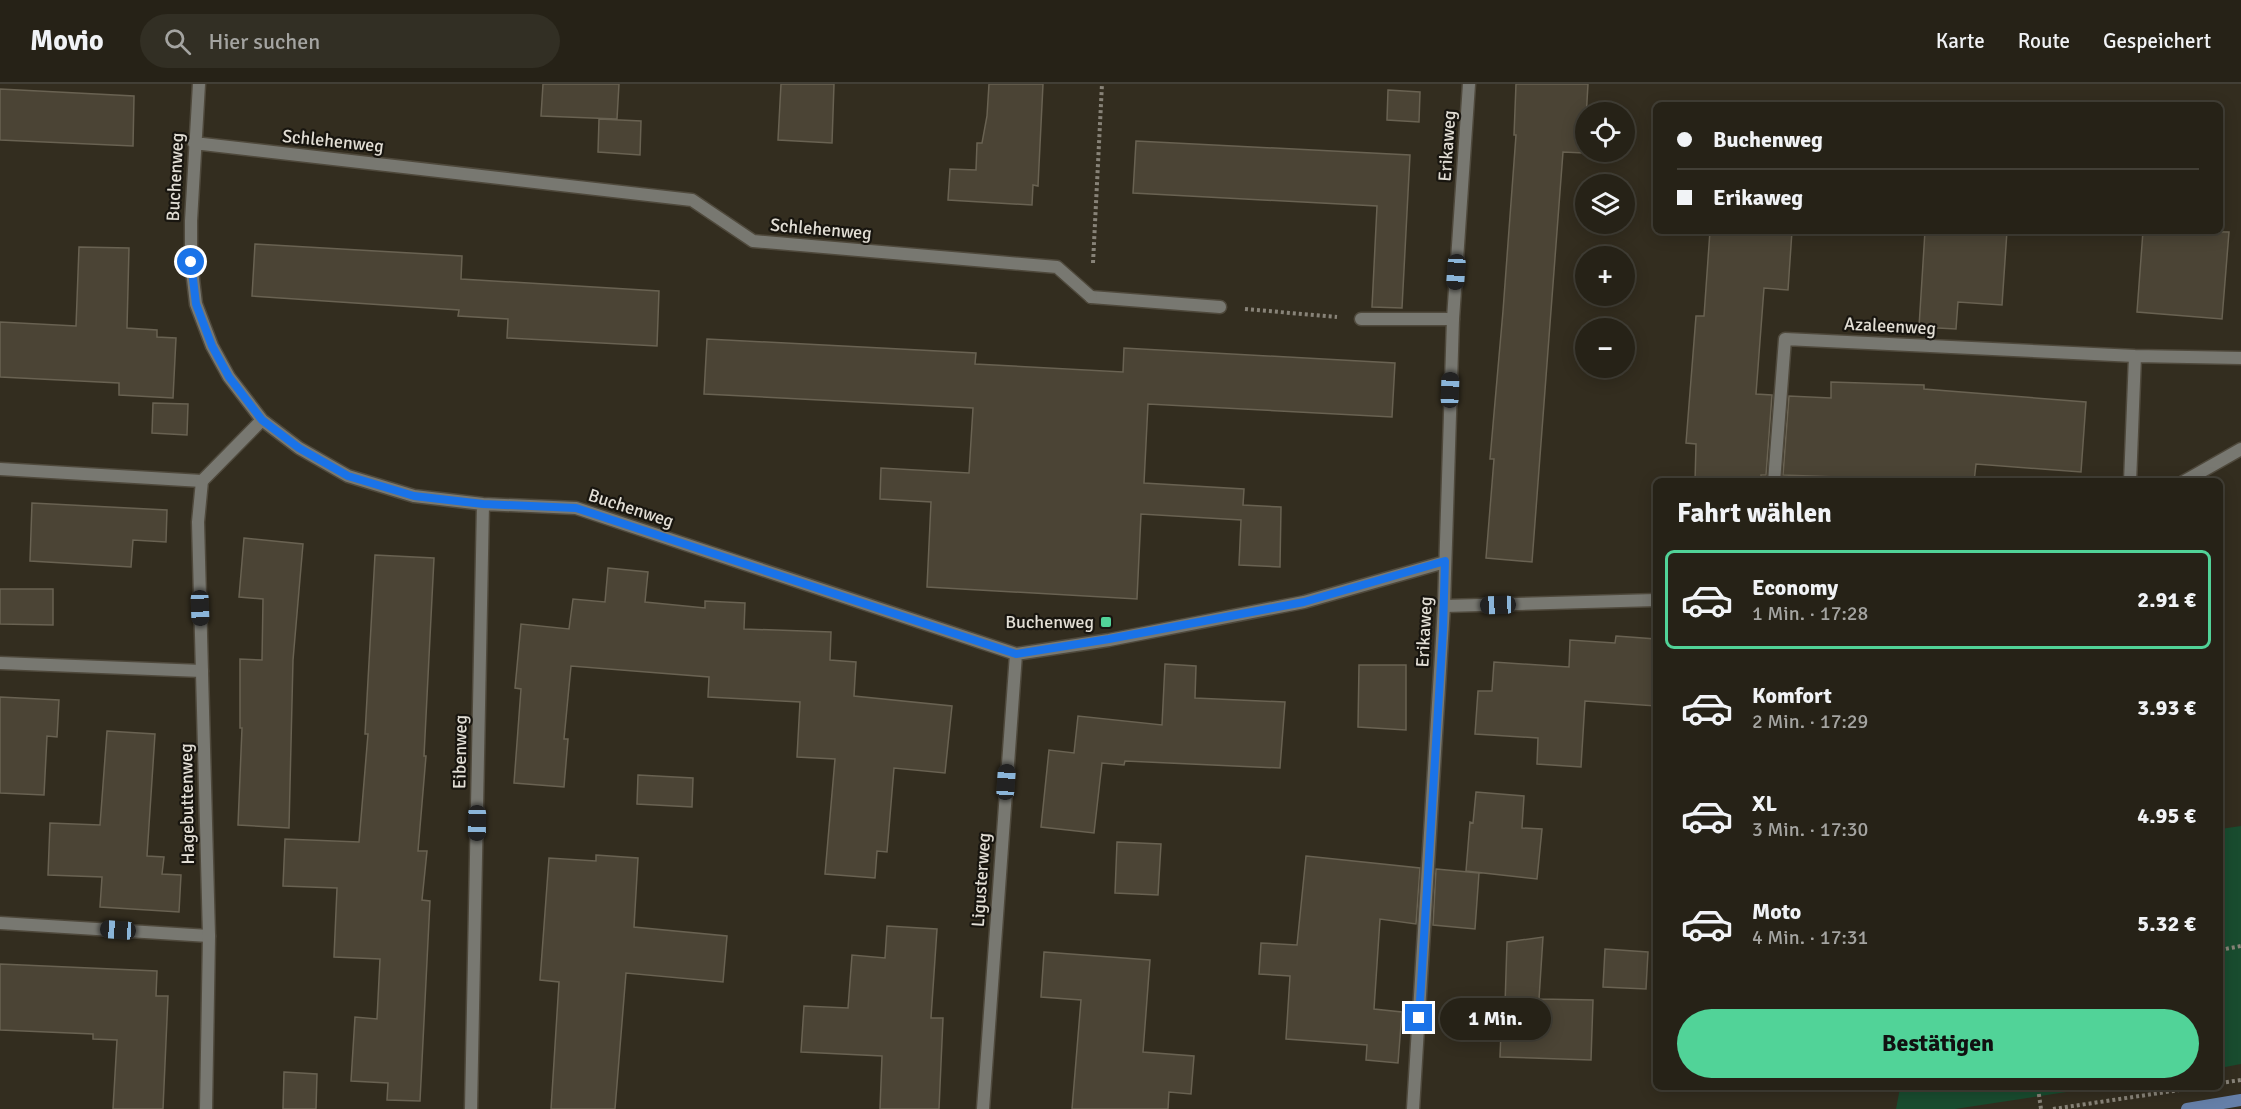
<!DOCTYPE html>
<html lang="de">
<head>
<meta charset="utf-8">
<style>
  body { margin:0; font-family:Signika,sans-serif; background:#322f24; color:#f1f3f6; height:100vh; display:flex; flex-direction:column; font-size:22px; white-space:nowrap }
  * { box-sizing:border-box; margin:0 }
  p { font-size:20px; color:#a4a4a1 }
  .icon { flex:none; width:33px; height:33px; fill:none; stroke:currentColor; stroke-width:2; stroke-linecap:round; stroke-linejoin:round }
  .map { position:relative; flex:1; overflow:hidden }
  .sheet { position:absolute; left:1653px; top:394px; width:570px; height:612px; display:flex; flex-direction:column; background:#262217; border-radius:9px; box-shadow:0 3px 15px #0003,0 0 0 2px #423f36 }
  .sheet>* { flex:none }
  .hud { position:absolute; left:1653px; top:18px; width:570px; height:132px; border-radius:9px; box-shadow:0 3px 15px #0003,0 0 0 2px #423f36; display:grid; align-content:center; height:132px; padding:0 24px; background:#262217 }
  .tools { position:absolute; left:1575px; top:18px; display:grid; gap:12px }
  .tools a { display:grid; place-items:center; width:60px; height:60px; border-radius:50%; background:#262217; box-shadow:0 3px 15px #0003,0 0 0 2px #423f36; font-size:30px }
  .end { position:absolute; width:27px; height:27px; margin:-14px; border:8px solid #1a73e8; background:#fff; box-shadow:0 0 0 3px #fff }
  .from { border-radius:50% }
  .bubble { position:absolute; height:42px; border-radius:21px; background:#262217; box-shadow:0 3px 15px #0003,0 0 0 2px #423f36; font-size:20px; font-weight:800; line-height:42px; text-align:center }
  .car { position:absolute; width:18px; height:36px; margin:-18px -9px; border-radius:8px; box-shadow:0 0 4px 2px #0007; background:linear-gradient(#222 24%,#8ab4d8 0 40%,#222 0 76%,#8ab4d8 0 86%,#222 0) }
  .hud b { display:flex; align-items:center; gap:21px; height:57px; font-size:22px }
  .hud b+b { border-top:2px solid #423f36 }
  .hud i { width:15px; height:15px; background:#f1f3f6 }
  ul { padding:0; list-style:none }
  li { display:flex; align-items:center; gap:18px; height:99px; margin:0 12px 9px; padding:0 12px; border:3px solid transparent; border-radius:9px }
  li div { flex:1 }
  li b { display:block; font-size:22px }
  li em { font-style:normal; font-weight:800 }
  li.active { border-color:#51d398 }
  li>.icon { width:54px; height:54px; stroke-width:1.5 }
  h2 { padding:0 24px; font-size:27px; line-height:72px }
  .action { display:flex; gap:12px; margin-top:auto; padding:12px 24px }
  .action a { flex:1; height:69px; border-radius:36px; background:#51d398; color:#111; font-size:24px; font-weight:800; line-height:69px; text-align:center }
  header { display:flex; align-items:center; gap:36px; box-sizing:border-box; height:84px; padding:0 30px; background:#262217; border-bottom:2px solid #423f36 }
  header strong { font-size:28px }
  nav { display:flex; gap:33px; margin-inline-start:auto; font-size:21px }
  .search { width:420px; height:54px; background:#322f24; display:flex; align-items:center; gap:15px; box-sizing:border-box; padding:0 21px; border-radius:33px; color:#a4a4a1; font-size:22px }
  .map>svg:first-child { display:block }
  .green { fill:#194c2f }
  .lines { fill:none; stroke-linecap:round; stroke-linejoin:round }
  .stream { stroke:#657fa8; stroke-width:12 }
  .building { fill:#4b4435; stroke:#696252; stroke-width:1.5 }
  .service-casing { stroke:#4f493c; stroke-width:15 }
  .minor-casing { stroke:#4f493c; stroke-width:15 }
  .path { stroke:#888378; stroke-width:4; stroke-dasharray:3 3; stroke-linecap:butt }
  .service { stroke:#787871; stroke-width:12 }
  .minor { stroke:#787871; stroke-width:12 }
  .route { stroke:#1a73e8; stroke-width:8 }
  .poi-dot { fill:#51d398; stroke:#18150f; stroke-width:2 }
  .labels { text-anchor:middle; stroke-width:4.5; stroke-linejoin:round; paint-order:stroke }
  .street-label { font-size:18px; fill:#e2ded5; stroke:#18150f }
  .poi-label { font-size:18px; fill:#e2ded5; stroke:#18150f; text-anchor:end }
</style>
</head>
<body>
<header>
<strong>Movio</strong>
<div class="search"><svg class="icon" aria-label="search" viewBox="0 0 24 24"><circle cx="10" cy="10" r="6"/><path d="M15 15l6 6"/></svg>Hier suchen</div>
<nav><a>Karte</a><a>Route</a><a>Gespeichert</a></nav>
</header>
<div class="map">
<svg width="2241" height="1025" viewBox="0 0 2241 1025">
  <rect width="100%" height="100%" fill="#332d1f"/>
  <path class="green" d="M2241 742V980L2220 984V745Z
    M1900 1004H2093L1955 1025H1896Z"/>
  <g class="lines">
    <path class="stream" d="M2187 1025 2241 1016"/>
  </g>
  <path class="building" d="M543 0H619L617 35 541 32Z
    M781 0H834L832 59 778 56Z
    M989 0H1043L1038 102 1033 101 1032 121 948 116 950 85 976 86 977 59H982L987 32Z
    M1516 0H1588L1584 69 1563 68 1532 478 1486 474 1494 375H1490L1503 227 1516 51H1514Z
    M0 5 134 12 133 62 0 56Z
    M1388 6 1420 8 1419 38 1387 36Z
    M599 35 641 37 640 71 598 68Z
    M1136 57 1410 71 1402 224 1372 223 1377 122 1133 109Z
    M1710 147H1792L1788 206 1764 204 1756 310 1772 311 1766 391H1761V398H1695L1696 360 1686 359 1696 232H1704Z
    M1925 147H2007L2002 221 1958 218 1956 245 1919 243Z
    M2143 147 2229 148 2222 235 2137 228Z
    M255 160 462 172 461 195 659 207 657 262 507 254 508 235 458 232 459 226 252 212Z
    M79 163 129 164 127 244 157 246V253L176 254 173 314 119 311V299L0 293V238L76 242Z
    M707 255 976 269 975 280 1123 288 1124 264 1395 279 1392 333 1148 320 1144 399 1244 405 1243 421 1281 423 1280 483 1239 481 1241 436 1141 430 1137 515 927 503 931 418 880 415 881 384 969 389 973 324 704 310Z
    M1831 298 1924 301V305L2086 318 2081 388 1976 380 1974 398 1783 391 1789 312 1831 314Z
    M153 319 188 320 187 351 152 349Z
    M32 419 167 426 166 458 133 456 131 483 30 477Z
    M244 454 303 460 293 576 289 744 238 741 242 644H240V575L262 576 263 515 239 513Z
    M375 471 434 474 424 672H426L418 767H427L422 816 430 817 420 1017 387 1016 388 999 351 997 355 933 377 935 380 875 334 873 337 804 283 802 285 755 359 758 368 650H365Z
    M608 484 648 488 645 518 705 524V517L745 519 744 545 831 548 830 576 856 578 854 612 952 622 945 689 894 684 887 768 877 767 875 794 825 790 835 675 797 673 800 618 708 613 709 593 571 582 564 655H568L564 703 514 699 521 605 515 604 521 540 569 545 573 515 605 518Z
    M0 505H53V541L0 540Z
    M1616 552 1656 555V622L1585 617 1581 683 1537 680 1538 654 1475 650 1478 607H1492L1494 578 1569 583 1570 556 1615 559Z
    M1165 580 1196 582 1195 614 1285 618 1280 684 1125 677 1124 681 1102 679 1094 749 1041 743 1049 666 1074 669 1078 632 1162 641Z
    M1359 581H1406V646L1358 643Z
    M0 613 59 616 57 653 47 652 44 711 0 709Z
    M107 647 155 650 147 772 164 773 162 790 181 791 179 828 100 823 102 793 48 791 50 739 100 741Z
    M638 691 693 694 692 723 637 720Z
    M1476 708 1524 712 1522 744 1542 745 1537 795 1466 787 1470 738 1473 739Z
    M1117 758 1161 760 1158 811 1115 809Z
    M596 771 638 774 634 843 727 852 723 898 626 889 615 1025H551L559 898 540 896 549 774 596 777Z
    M1306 772 1420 784 1416 840 1380 835 1374 925 1402 928 1398 979 1366 976 1367 961 1286 955 1290 892 1259 890 1261 859 1297 861Z
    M1436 785 1479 789 1475 845 1433 841Z
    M887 842 937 845 931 934H943L939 1025H880L882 972 801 968 804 922 848 924 852 871 885 874Z
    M1543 853 1539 915 1593 916 1591 976 1500 973 1502 921H1505L1507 858Z
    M1605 865 1648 868 1646 905 1603 903Z
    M1044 868 1150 876 1143 968 1194 972 1191 1010 1169 1008 1168 1025H1072L1081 916 1041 913Z
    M0 880 157 887 156 912H168L163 1025H113L117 956 93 955V950L0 946Z
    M284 988 317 990 316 1025H283Z"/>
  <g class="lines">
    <defs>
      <path id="service" d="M1091 213 1220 223
        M1361 235H1453
        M0 385 202 397
        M0 579 202 587
        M0 839 209 852
        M1413 1025 1444 522"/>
      <path id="minor" d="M199 0 191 137V178L196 220 212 262 229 293 262 336 299 364 348 392 414 412 483 420 576 424 1016 570 1109 556 1304 518 1445 478
        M1469 0 1453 235 1444 522 1656 516
        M194 59 692 116 753 157 1057 183 1091 213
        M1774 398 1785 255 2135 272 2241 274
        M2130 398 2135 272
        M2183 398 2241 365
        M206 1025 209 852 198 438 202 397 262 336
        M471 1025 483 420
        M983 1025 1016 570"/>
    </defs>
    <use href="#service" class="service-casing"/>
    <use href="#minor" class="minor-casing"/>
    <path class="path" d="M1093 179 1102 0
      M1245 225 1337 233
      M2220 866 2241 862
      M2220 999 2241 996
      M2038 1004 2041 1025
      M2053 1025 2193 1004"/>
    <use href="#service" class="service"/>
    <use href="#minor" class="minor"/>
  </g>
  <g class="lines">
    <path class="route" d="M191 178 196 220 212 262 229 293 262 336 299 364 348 392 414 412 483 420 576 424 1016 570 1109 555 1304 518 1445 477 1443 546 1419 934"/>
  </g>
  <rect class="poi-dot" x="1100" y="532" width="12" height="12" rx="3"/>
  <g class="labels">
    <g class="street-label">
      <text transform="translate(333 57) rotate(6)" y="6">Schlehenweg</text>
      <text transform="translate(1447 62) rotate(-86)" y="6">Erikaweg</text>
      <text transform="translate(175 93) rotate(-87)" y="6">Buchenweg</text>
      <text transform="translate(821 145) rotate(5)" y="6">Schlehenweg</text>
      <text transform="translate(1890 242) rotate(3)" y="6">Azaleenweg</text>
      <text transform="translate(631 424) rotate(18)" y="6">Buchenweg</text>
      <text transform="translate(1424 548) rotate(-87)" y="6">Erikaweg</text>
      <text transform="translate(460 668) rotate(-89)" y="6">Eibenweg</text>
      <text transform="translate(187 720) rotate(-91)" y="6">Hagebuttenweg</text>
      <text transform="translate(981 796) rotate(-86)" y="6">Ligusterweg</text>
    </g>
    <g class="poi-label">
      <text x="1094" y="544">Buchenweg</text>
    </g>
  </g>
</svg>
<div class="tools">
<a><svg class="icon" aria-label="locate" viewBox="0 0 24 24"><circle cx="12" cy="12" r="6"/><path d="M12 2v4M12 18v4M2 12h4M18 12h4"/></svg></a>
<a><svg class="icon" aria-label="layers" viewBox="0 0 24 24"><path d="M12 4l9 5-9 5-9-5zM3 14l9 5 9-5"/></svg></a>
<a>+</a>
<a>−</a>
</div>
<i class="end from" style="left:191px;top:178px"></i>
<i class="end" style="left:1419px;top:934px"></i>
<div class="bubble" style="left:1440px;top:914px;width:111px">1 Min.</div>
<i class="car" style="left:1456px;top:188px;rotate:184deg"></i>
<i class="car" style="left:1450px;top:306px;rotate:2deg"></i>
<i class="car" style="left:1498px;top:521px;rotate:268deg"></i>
<i class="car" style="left:200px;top:524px;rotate:178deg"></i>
<i class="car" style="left:1006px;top:698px;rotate:4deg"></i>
<i class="car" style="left:477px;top:739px;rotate:181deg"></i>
<i class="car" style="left:118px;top:846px;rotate:274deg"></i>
<div class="hud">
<b><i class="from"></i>Buchenweg</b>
<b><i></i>Erikaweg</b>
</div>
<section class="sheet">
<h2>Fahrt wählen</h2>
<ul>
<li class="active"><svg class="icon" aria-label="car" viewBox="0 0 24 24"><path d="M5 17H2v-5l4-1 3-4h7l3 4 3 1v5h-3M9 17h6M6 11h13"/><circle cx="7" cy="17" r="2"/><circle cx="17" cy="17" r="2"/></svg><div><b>Economy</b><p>1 Min. · 17:28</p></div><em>2.91 €</em></li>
<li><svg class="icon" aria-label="car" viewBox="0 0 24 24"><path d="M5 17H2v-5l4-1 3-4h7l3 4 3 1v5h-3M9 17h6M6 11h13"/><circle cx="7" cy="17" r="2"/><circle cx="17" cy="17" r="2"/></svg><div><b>Komfort</b><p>2 Min. · 17:29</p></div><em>3.93 €</em></li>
<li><svg class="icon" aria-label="car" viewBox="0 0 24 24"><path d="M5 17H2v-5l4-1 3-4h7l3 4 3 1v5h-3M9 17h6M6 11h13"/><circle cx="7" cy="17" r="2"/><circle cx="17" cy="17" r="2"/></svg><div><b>XL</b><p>3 Min. · 17:30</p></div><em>4.95 €</em></li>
<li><svg class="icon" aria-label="car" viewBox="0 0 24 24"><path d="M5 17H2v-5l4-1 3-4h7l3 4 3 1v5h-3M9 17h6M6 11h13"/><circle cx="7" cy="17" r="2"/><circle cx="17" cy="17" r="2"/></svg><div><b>Moto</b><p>4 Min. · 17:31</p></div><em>5.32 €</em></li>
</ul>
<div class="action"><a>Bestätigen</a></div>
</section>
</div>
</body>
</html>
